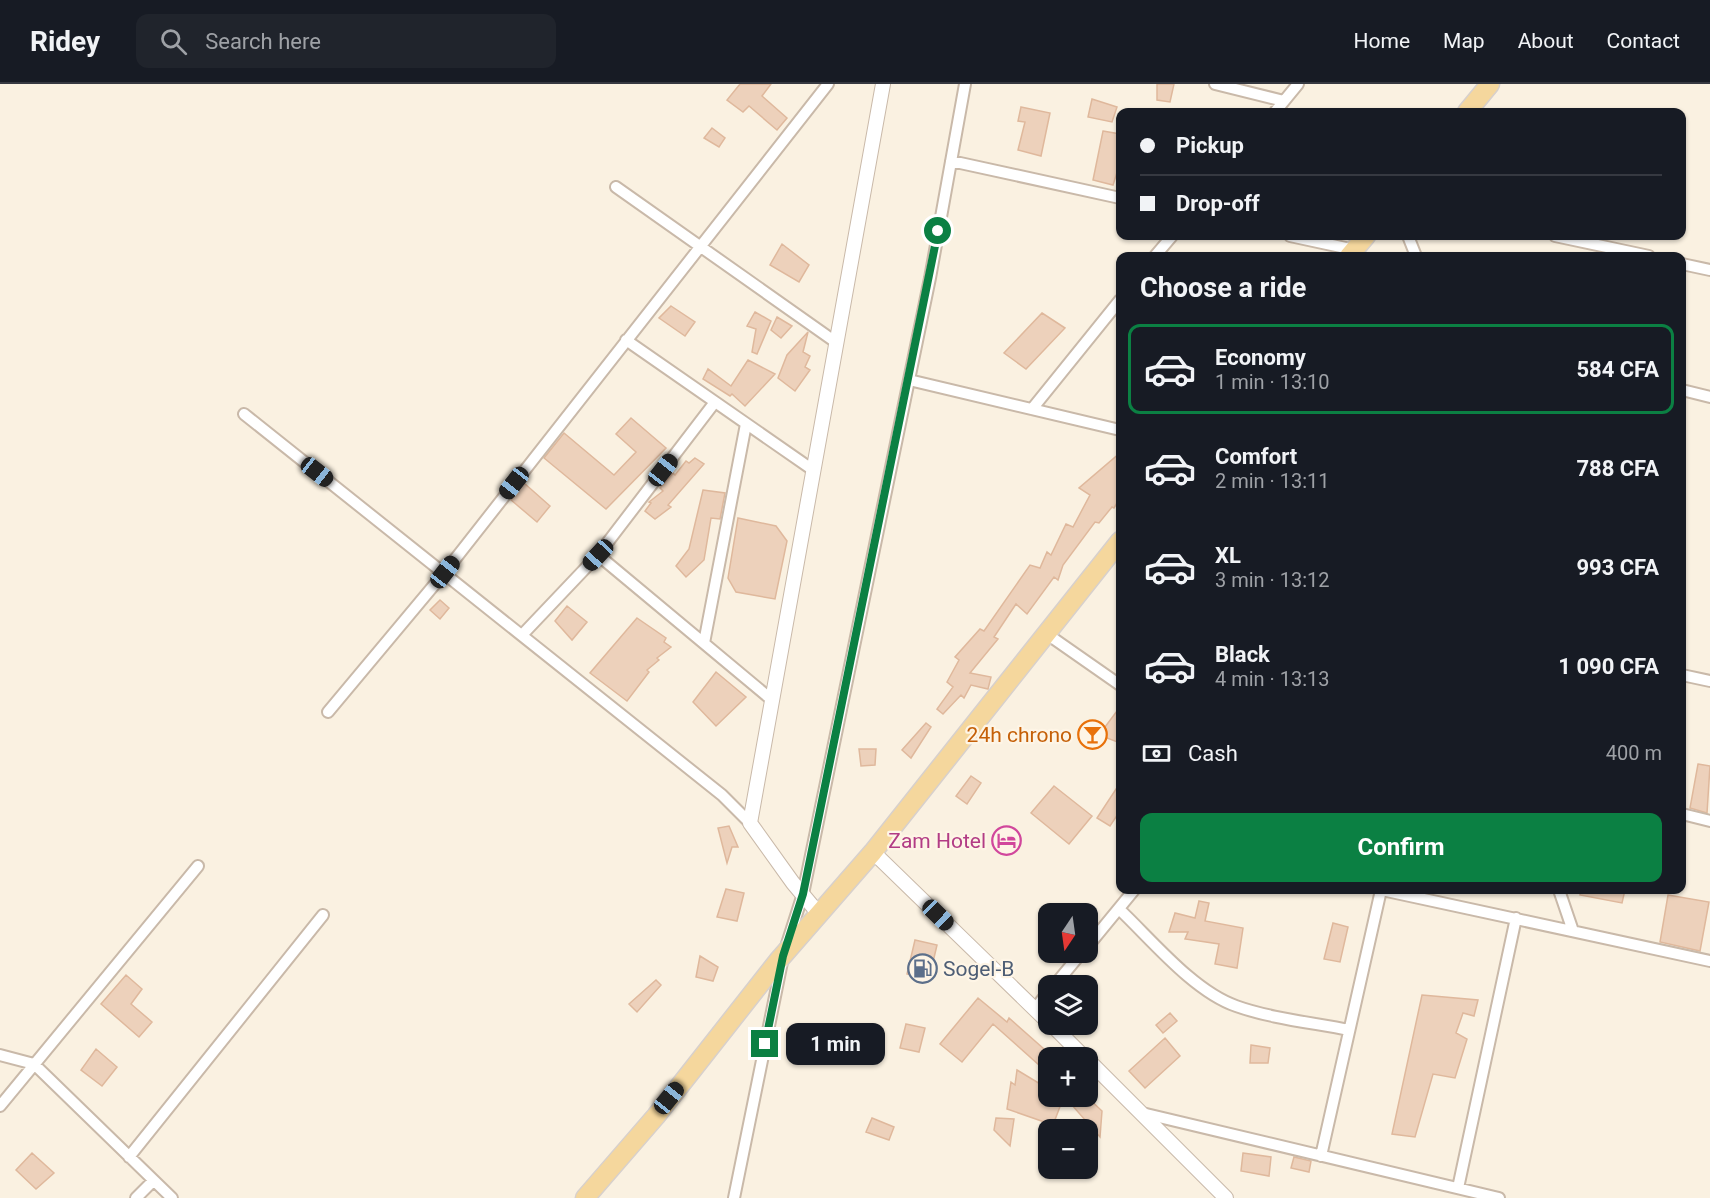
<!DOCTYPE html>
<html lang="en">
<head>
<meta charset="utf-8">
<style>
  body { margin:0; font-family:Roboto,sans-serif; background:#20242c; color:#f1f3f6; height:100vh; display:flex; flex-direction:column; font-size:22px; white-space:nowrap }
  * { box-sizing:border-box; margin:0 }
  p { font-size:20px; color:#9ea1a6 }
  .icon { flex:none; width:33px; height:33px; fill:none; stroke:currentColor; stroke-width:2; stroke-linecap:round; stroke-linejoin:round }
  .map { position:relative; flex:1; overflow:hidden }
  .details { position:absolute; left:1116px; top:168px; width:570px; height:642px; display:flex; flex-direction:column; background:#171b24; border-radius:12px; box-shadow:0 2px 4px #0004 }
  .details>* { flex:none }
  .hud { position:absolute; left:1116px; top:24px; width:570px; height:132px; border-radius:12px; box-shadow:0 2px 4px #0004; display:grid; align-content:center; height:132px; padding:0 24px; background:#171b24 }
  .needle { width:39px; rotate:193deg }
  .buttons { position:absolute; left:1038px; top:819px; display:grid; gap:12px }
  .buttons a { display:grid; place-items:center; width:60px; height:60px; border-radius:12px; background:#171b24; box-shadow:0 2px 4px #0004; font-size:30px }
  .end { position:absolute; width:27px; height:27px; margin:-14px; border:8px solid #0b8043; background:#fff; box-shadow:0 0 0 3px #fff }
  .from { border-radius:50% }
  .bubble { position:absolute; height:42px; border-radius:12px; background:#171b24; box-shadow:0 2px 4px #0004; font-size:20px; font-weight:700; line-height:42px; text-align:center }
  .car { position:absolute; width:18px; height:36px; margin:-18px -9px; border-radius:8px; box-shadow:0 0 4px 2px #0007; background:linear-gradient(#222 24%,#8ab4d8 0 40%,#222 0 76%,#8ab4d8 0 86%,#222 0) }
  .hud b { display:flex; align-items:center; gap:21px; height:57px; font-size:22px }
  .hud b+b { border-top:2px solid #363941 }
  .hud i { width:15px; height:15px; background:#f1f3f6 }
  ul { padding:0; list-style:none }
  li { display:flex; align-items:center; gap:18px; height:90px; margin:0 12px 9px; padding:0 12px; border:3px solid transparent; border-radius:12px }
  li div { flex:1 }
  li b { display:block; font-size:22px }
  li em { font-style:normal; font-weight:700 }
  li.selected { border-color:#0b8043 }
  li>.icon { width:54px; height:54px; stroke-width:1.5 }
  h2 { padding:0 24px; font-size:27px; line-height:72px }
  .pay { display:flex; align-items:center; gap:15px; height:66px; padding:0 24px; font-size:22px }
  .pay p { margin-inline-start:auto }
  .button { display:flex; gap:12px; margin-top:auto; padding:12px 24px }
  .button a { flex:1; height:69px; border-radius:12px; background:#0b8043; color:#fff; font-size:24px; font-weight:700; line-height:69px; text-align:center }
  header { display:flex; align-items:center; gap:36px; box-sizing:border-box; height:84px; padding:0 30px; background:#171b24; border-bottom:2px solid #363941 }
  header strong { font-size:28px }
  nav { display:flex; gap:33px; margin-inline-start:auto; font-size:21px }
  .search { width:420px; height:54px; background:#20242c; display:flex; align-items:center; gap:15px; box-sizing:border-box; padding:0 21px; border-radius:12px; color:#9ea1a6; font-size:22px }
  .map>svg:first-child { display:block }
  .building { fill:#edd1bb; stroke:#dfb89c; stroke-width:1.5 }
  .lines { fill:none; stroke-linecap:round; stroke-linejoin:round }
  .minor-casing { stroke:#c9b9a9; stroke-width:14 }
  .tertiary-casing { stroke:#c9b9a9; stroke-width:16 }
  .primary-casing { stroke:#d7d0cc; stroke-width:21 }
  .minor { stroke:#fff; stroke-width:10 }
  .tertiary { stroke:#fff; stroke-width:14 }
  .primary { stroke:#f5d79d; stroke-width:18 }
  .route { stroke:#0b8043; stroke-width:8 }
  .labels { text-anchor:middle; stroke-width:4.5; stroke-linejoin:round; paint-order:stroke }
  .food-label { font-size:21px; fill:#c56008; stroke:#fef5e6; text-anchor:end }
  .hotel-label { font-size:21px; fill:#b23c85; stroke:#fef5e6; text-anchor:end }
  .service-label { font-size:21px; fill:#4e5e75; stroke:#fef5e6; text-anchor:start }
</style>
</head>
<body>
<header>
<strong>Ridey</strong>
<div class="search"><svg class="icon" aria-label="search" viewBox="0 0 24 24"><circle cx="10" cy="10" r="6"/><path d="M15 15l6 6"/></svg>Search here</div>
<nav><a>Home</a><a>Map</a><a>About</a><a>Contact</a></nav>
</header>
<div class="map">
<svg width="1710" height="1114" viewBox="0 0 1710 1114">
  <rect width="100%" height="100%" fill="#faf1e1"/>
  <path class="building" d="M740 0H771L762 12 787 34 777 46 749 22 743 28 727 16Z
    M1157 0H1174L1170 18 1157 16Z
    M1092 15 1117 23 1112 38 1088 33Z
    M1021 23 1050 29 1041 72 1018 66 1025 38 1018 37Z
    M712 44 725 54 719 63 704 54Z
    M1103 47 1120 50V79L1113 101 1093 96Z
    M782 160 809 181 799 198 770 181Z
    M671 222 695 238 685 252 659 234Z
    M755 228 771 237 757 270 752 268 756 245 747 242Z
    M1042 229 1065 244 1026 285 1004 269Z
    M777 233 792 242 781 254 771 246Z
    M808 248 803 268 810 272 805 283 810 286 795 307 778 294 787 271Z
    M748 276 775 290 745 322 732 310 730 312 703 295 708 285 731 302Z
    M631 334 666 364 606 425 544 374 564 349 614 391 636 368 616 350Z
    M1120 369V414L1114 424 1112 423 1099 439 1095 438 1063 481 1058 496 1054 493 1027 530 1016 520 994 553 998 555 970 589 991 593 988 605 971 601 964 614 961 611 943 630 937 625 953 603 947 598 959 576 955 573 980 545 984 547 1030 481 1040 484 1047 468 1051 471 1066 440 1073 443 1090 411 1079 404Z
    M695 374 704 380 668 421 671 423 655 435 645 427 651 419 649 418 663 407 660 404 673 389 675 391 686 377 689 379Z
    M524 399 550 422 537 438 511 416Z
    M703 406 725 409 720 435 711 434 704 476 686 493 676 482 689 465Z
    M738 434 776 442 787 457 775 515 736 508 728 494Z
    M440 516 449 524 440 535 430 526Z
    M567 522 587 538 572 556 555 537Z
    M637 534 666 554 664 558 671 563 657 574 659 576 647 586 649 588 627 617 590 589Z
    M716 588 746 613 716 642 693 618Z
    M1120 623V659L1099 651Z
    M926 639 931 643 911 674 902 666Z
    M859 665H876L875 681 861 682Z
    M1698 680 1710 682 1707 729 1690 724Z
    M971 692 981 699 967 720 956 712Z
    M1120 699V727L1110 742 1097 734Z
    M1054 702 1092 732 1069 760 1031 729Z
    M729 742 738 763H732L727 779 718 744Z
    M726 805 744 809 737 837 717 833Z
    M1581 806H1625L1622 819 1580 811Z
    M1668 811 1709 818 1700 867 1660 858Z
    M1199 817 1209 819 1205 837 1243 844 1237 884 1215 880 1219 860 1185 855 1188 848H1169L1175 829 1195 834Z
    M1333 839 1348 843 1340 878 1324 875Z
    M915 856 937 861 929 895 907 890Z
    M700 872 718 883 713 897 696 893Z
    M126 891 142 905 131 920 152 938 139 953 101 920Z
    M656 896 661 901 637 928 629 920Z
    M1422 911 1478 916 1474 932 1463 929 1456 949 1467 955 1455 994 1433 990 1415 1053 1392 1050Z
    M978 914 1007 938 1009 934 1044 965 1041 968 1048 974V989L993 940 962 978 940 960Z
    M1170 929 1177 937 1163 949 1156 941Z
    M906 940 925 944 919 968 900 964Z
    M1165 954 1180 972 1145 1004 1129 987Z
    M1251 961 1270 964 1268 979H1250Z
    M96 965 117 983 102 1002 81 986Z
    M1017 986 1047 1004 1043 1012H1064L1053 1041 1007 1025 1011 998 1015 1001Z
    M1064 1012H1086L1102 1027 1100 1053Z
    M872 1034 894 1043 889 1056 866 1048Z
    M996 1034 1014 1035 1010 1062 994 1046Z
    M32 1069 54 1089 36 1105 16 1086Z
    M1243 1069 1271 1073 1269 1092 1241 1087Z
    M1294 1073 1311 1077 1309 1088 1291 1084Z"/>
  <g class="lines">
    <defs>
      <path id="minor" d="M1215 0 1284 17
        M1275 28 1298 0
        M951 77 1120 114
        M616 103 837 259
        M1290 152 1355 166
        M1408 152 1416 172
        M1555 152 1649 172
        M1155 172 1172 152
        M1682 180 1710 186
        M626 256 813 386
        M909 296 1120 346
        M1682 306 1710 313
        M1032 325 1120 216
        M244 330 722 711 750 739
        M598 471 772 616
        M1047 550 1120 601
        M522 551 598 471 715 318
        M704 559 746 340
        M1682 591 1710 597
        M328 628 445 488 828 0
        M1682 730 1710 737
        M1382 806 1710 877
        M1559 806 1573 847
        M1119 825C1151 855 1193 907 1236 922 1269 934 1314 939 1349 946
        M1088 862 1134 806
        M786 863 803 810 930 194 965 0
        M1054 902 1082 868
        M1035 925 1048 908
        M0 971 34 980 172 1114
        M0 1022 198 782
        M1142 1029 1499 1114
        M1321 1072 1381 806
        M129 1073 323 831
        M1458 1104 1516 834
        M136 1114 153 1097
        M734 1114 782 878"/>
      <path id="tertiary" d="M873 768 1048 938
        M819 830 793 799 750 739 883 0
        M1051 940 1085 974
        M1088 976 1226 1114"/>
      <path id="primary" d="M1467 28 1490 0
        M1349 172 1366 152
        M585 1114 656 1032 778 877 873 768 1120 457"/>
    </defs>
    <use href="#minor" class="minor-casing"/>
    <use href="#tertiary" class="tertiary-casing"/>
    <use href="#primary" class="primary-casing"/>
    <use href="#minor" class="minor"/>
    <use href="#tertiary" class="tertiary"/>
    <use href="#primary" class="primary"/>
  </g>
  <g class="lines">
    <path class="route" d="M765 960 783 872 803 810 938 147"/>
  </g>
  <defs>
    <symbol id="bar-ring" viewBox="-11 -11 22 22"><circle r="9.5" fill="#fef5e6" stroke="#e8710a" stroke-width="1.5"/><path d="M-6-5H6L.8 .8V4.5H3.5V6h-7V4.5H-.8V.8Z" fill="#e8710a"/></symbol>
    <symbol id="hotel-ring" viewBox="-11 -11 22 22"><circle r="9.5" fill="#fef5e6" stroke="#d1479c" stroke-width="1.5"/><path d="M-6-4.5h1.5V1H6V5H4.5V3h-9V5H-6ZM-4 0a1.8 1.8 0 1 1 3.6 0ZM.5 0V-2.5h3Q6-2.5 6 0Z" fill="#d1479c"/></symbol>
    <symbol id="fuel-ring" viewBox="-11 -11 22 22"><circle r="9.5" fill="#fef5e6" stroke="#5c6f8a" stroke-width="1.5"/><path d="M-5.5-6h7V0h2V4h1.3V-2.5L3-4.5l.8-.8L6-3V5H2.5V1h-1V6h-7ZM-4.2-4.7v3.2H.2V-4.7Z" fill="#5c6f8a"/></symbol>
  </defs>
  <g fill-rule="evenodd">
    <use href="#bar-ring" x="1076" y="634" width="33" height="33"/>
    <use href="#hotel-ring" x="990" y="740" width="33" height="33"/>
    <use href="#fuel-ring" x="906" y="868" width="33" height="33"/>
  </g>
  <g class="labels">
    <g class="food-label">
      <text x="1072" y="658">24h chrono</text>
    </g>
    <g class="hotel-label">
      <text x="986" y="764">Zam Hotel</text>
    </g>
    <g class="service-label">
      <text x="943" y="892">Sogel-B</text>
    </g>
  </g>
</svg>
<div class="buttons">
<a><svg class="needle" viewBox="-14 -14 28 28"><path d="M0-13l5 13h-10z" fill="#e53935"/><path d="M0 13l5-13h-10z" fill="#9ea1a6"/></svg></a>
<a><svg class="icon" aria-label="layers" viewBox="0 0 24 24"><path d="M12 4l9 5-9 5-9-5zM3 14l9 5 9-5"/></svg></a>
<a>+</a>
<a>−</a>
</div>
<i class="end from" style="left:938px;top:147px"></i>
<i class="end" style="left:765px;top:960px"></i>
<div class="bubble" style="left:786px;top:939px;width:99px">1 min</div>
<i class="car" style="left:663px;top:386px;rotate:38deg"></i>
<i class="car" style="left:317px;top:388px;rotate:128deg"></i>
<i class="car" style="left:514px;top:399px;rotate:218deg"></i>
<i class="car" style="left:598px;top:471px;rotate:223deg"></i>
<i class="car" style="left:445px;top:488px;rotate:38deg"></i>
<i class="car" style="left:938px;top:831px;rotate:134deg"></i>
<i class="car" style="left:669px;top:1014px;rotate:39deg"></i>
<div class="hud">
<b><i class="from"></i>Pickup</b>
<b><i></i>Drop-off</b>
</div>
<section class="details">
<h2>Choose a ride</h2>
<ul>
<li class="selected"><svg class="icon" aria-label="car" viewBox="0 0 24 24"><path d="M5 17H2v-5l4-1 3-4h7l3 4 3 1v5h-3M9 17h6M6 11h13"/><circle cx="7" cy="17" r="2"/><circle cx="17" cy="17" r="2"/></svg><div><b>Economy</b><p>1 min · 13:10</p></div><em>584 CFA</em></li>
<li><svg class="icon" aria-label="car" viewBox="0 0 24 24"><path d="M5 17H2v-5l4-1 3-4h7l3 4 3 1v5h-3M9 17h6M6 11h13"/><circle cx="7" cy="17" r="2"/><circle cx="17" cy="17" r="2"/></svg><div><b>Comfort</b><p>2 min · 13:11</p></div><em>788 CFA</em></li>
<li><svg class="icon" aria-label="car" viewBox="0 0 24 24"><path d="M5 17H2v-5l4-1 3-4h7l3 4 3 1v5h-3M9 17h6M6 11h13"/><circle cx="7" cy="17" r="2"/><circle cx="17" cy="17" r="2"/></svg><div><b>XL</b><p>3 min · 13:12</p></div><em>993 CFA</em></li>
<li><svg class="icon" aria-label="car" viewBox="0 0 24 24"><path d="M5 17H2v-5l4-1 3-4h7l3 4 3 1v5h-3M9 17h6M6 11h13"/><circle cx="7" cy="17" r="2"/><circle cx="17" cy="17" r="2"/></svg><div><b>Black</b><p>4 min · 13:13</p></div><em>1 090 CFA</em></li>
</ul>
<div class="pay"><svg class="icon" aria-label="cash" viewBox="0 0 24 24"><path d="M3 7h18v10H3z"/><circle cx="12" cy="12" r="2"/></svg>Cash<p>400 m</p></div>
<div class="button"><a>Confirm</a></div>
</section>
</div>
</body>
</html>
